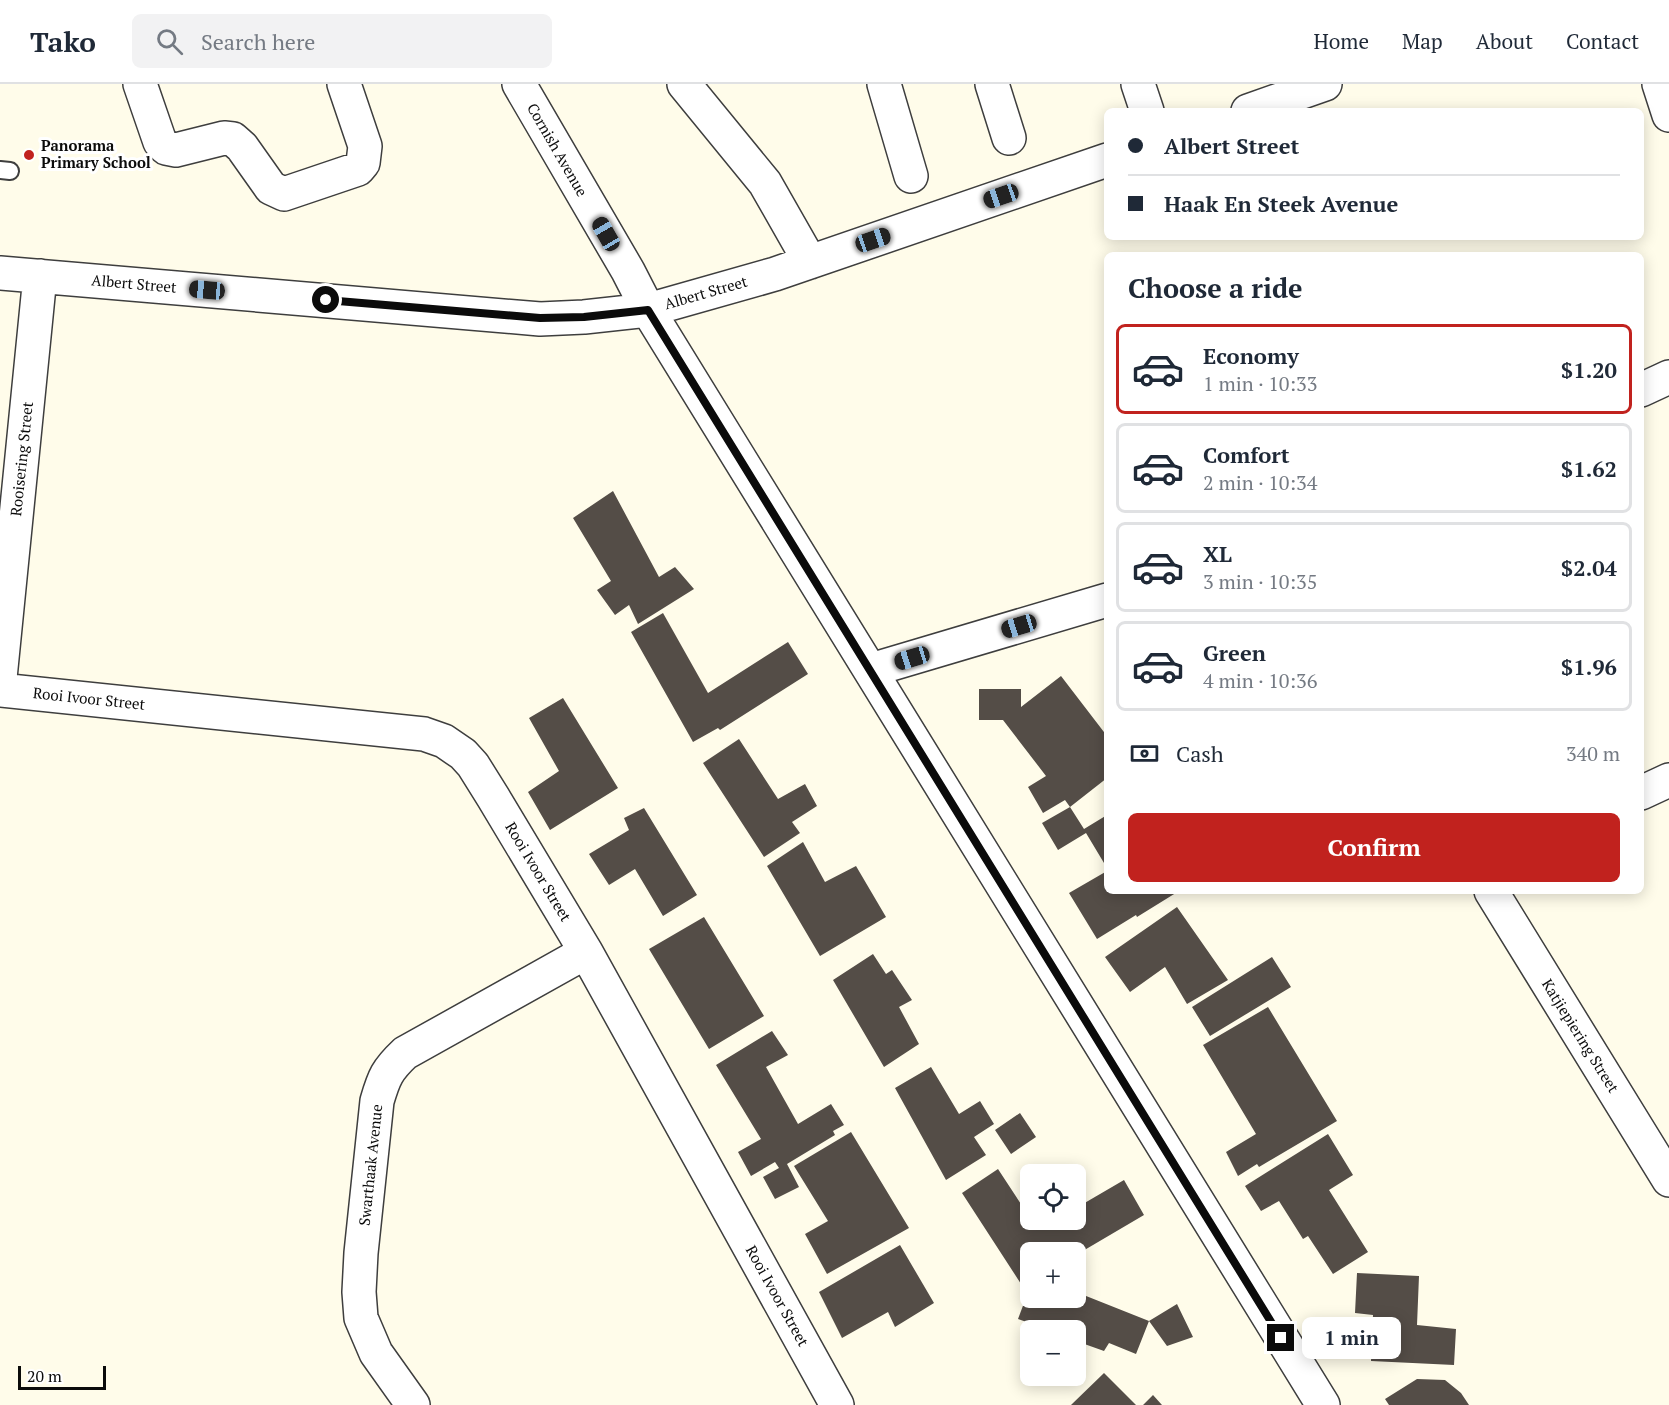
<!DOCTYPE html>
<html lang="en">
<head>
<meta charset="utf-8">
<style>
  body { margin:0; font-family:"PT Serif",serif; background:#f2f2f3; color:#1f2937; height:100vh; display:flex; flex-direction:column; font-size:22px; white-space:nowrap }
  * { box-sizing:border-box; margin:0 }
  p { font-size:20px; color:#747a83 }
  .icon { flex:none; width:33px; height:33px; fill:none; stroke:currentColor; stroke-width:2; stroke-linecap:round; stroke-linejoin:round }
  .map { position:relative; flex:1; overflow:hidden }
  .sheet { position:absolute; left:1104px; top:168px; width:540px; height:642px; display:flex; flex-direction:column; background:#fff; border-radius:9px; box-shadow:0 3px 15px #0003 }
  .sheet>* { flex:none }
  .banner { position:absolute; left:1104px; top:24px; width:540px; height:132px; border-radius:9px; box-shadow:0 3px 15px #0003; display:grid; align-content:center; height:132px; padding:0 24px; background:#fff }
  .controls { position:absolute; left:1020px; top:1080px; display:grid; gap:12px }
  .controls a { display:grid; place-items:center; width:66px; height:66px; border-radius:9px; background:#fff; box-shadow:0 3px 15px #0003; font-size:30px }
  .scale { position:absolute; left:18px; bottom:15px; width:88px; box-sizing:border-box; padding-left:6px; border:3px solid #0b0b0b; border-top:0; font-size:16px; line-height:21px; white-space:nowrap; color:#0b0b0b; -webkit-text-stroke:4px #fff; paint-order:stroke }
  .end { position:absolute; width:27px; height:27px; margin:-14px; border:8px solid #0b0b0b; background:#fff; box-shadow:0 0 0 3px #fff }
  .from { border-radius:50% }
  .bubble { position:absolute; height:42px; border-radius:9px; background:#fff; box-shadow:0 3px 15px #0003; font-size:20px; font-weight:700; line-height:42px; text-align:center }
  .car { position:absolute; width:18px; height:36px; margin:-18px -9px; border-radius:8px; box-shadow:0 0 4px 2px #0007; background:linear-gradient(#222 24%,#8ab4d8 0 40%,#222 0 76%,#8ab4d8 0 86%,#222 0) }
  .banner b { display:flex; align-items:center; gap:21px; height:57px; font-size:22px }
  .banner b+b { border-top:2px solid #e0e1e3 }
  .banner i { width:15px; height:15px; background:#1f2937 }
  ul { padding:0; list-style:none }
  li { display:flex; align-items:center; gap:18px; height:90px; margin:0 12px 9px; padding:0 12px; border:3px solid #e0e1e3; border-radius:9px }
  li div { flex:1 }
  li b { display:block; font-size:22px }
  li em { font-style:normal; font-weight:700 }
  li.selected { border-color:#c1221e }
  li>.icon { width:54px; height:54px; stroke-width:1.5 }
  h2 { padding:0 24px; font-size:27px; line-height:72px }
  .pay { display:flex; align-items:center; gap:15px; height:66px; padding:0 24px; font-size:22px }
  .pay p { margin-inline-start:auto }
  .button { display:flex; gap:12px; margin-top:auto; padding:12px 24px }
  .button a { flex:1; height:69px; border-radius:9px; background:#c1221e; color:#fff; font-size:24px; font-weight:700; line-height:69px; text-align:center }
  header { display:flex; align-items:center; gap:36px; box-sizing:border-box; height:84px; padding:0 30px; background:#fff; border-bottom:2px solid #e0e1e3 }
  header strong { font-size:28px }
  nav { display:flex; gap:33px; margin-inline-start:auto; font-size:21px }
  .search { width:420px; height:54px; background:#f2f2f3; display:flex; align-items:center; gap:15px; box-sizing:border-box; padding:0 21px; border-radius:9px; color:#747a83; font-size:22px }
  .map>svg:first-child { display:block }
  .building { fill:#544d47 }
  .lines { fill:none; stroke-linecap:round; stroke-linejoin:round }
  .service-casing { stroke:#3e3e3e; stroke-width:20 }
  .minor-casing { stroke:#3e3e3e; stroke-width:36 }
  .service { stroke:#fff; stroke-width:16 }
  .minor { stroke:#fff; stroke-width:33 }
  .route { stroke:#0b0b0b; stroke-width:8 }
  .poi-dot { fill:#c1221e; stroke:#fff; stroke-width:2 }
  .labels { text-anchor:middle; stroke-width:6; stroke-linejoin:round; paint-order:stroke }
  .poi-label { font-size:15px; font-weight:bold; fill:#0b0b0b; stroke:#fff; text-anchor:start }
  .street-label { font-size:15px; fill:#0b0b0b; stroke:#fff }
</style>
</head>
<body>
<header>
<strong>Tako</strong>
<div class="search"><svg class="icon" aria-label="search" viewBox="0 0 24 24"><circle cx="10" cy="10" r="6"/><path d="M15 15l6 6"/></svg>Search here</div>
<nav><a>Home</a><a>Map</a><a>About</a><a>Contact</a></nav>
</header>
<div class="map">
<svg width="1669" height="1321" viewBox="0 0 1669 1321">
  <rect width="100%" height="100%" fill="#fffcea"/>
  <path class="building" d="M613 407 659 493 675 483 694 505 638 540 629 521 615 531 597 506 611 497 573 434Z
    M663 529 708 609 788 558 808 590 720 646 718 644 693 658 631 548Z
    M1061 592 1107 652V694L1070 723 1065 716 1043 729 1028 703 1046 692 1003 636H979V605H1021V623Z
    M563 614 618 704 550 746 528 708 559 687 529 634Z
    M739 655 778 715 805 700 817 722 792 738 800 749 764 773 703 679Z
    M1070 723 1084 745 1107 731V784L1086 749 1058 766 1042 739Z
    M644 724 697 811 663 832 635 785 609 801 589 770 629 746 624 734Z
    M803 758 825 798 856 782 886 833 820 872 767 782Z
    M1107 787V807H1179L1137 833 1136 831 1097 855 1069 809Z
    M1177 823 1228 896 1187 920 1165 883 1130 908 1105 873Z
    M704 833 764 932 709 965 649 865Z
    M873 870 886 890 892 886 912 916 899 923 919 960 884 983 833 896Z
    M1272 873 1291 903 1210 952 1192 923Z
    M1268 923 1337 1037 1259 1083 1257 1080 1238 1092 1226 1068 1256 1050 1203 961Z
    M772 947 788 971 766 983 798 1040 831 1020 844 1041 833 1047 835 1051 787 1080 799 1103 775 1115 763 1093 779 1084 775 1078 751 1092 738 1068 761 1055 716 981Z
    M931 983 959 1030 980 1017 994 1040 974 1053 986 1071 946 1096 895 1004Z
    M1020 1029 1036 1053 1011 1070 995 1046Z
    M851 1048 909 1144 827 1190 805 1150 828 1137 794 1082Z
    M1328 1050 1353 1091 1329 1106 1368 1168 1333 1190 1308 1152 1303 1155 1279 1117 1261 1127 1245 1102Z
    M998 1085 1038 1146 1056 1136H1076V1124L1124 1096 1144 1131 1076 1171V1168H1030V1198L1023 1203 962 1109Z
    M900 1161 934 1219 895 1243 888 1228 842 1254 819 1208Z
    M1357 1189 1419 1192 1417 1241 1456 1245 1454 1281 1371 1277 1373 1231 1355 1229Z
    M1030 1203V1214H1076V1208L1149 1237 1177 1220 1193 1253 1167 1262 1149 1237 1136 1270 1109 1259 1104 1267 1076 1257V1246H1049L1018 1235Z
    M1104 1289 1136 1321H1071Z
    M1417 1295 1445 1296 1461 1309 1469 1321H1389L1385 1315Z
    M1153 1311 1162 1321H1143Z"/>
  <g class="lines">
    <defs>
      <path id="service" d="M0 86 10 87"/>
      <path id="minor" d="M140 0 160 58 166 64 176 66 224 54 233 55 242 63 271 104 284 110 358 85 363 79 365 62 344 0
        M519 0 628 187 648 226 1323 1321
        M684 0 765 99 810 178
        M884 0 911 92
        M992 0 1009 54
        M1138 0 1147 27
        M1659 0 1669 31
        M1248 27 1325 0
        M0 189 540 235 584 233 648 226 775 190 1107 76
        M1641 306 1669 293
        M871 586 1107 516
        M0 594 40 192
        M0 606 424 650 444 657 463 670 473 681 493 713 586 868 837 1321
        M1641 709 1669 696
        M1491 807 1669 1096
        M413 1321 376 1269 361 1234 359 1208 361 1169 377 1017C384 993 387 986 405 969L586 868"/>
    </defs>
    <use href="#service" class="service-casing"/>
    <use href="#minor" class="minor-casing"/>
    <use href="#service" class="service"/>
    <use href="#minor" class="minor"/>
  </g>
  <g class="lines">
    <path class="route" d="M326 216 540 234 584 233 648 226 1281 1254"/>
  </g>
  <circle class="poi-dot" cx="29" cy="71" r="6"/>
  <g class="labels">
    <g class="poi-label">
      <text x="41" y="67">Panorama<tspan x="41" dy="17">Primary School</tspan></text>
    </g>
    <g class="street-label">
      <text transform="translate(557 66) rotate(60)" y="5">Cornish Avenue</text>
      <text transform="translate(134 200) rotate(5)" y="5">Albert Street</text>
      <text transform="translate(706 209) rotate(-16)" y="5">Albert Street</text>
      <text transform="translate(22 375) rotate(-84)" y="5">Rooisering Street</text>
      <text transform="translate(89 615) rotate(6)" y="5">Rooi Ivoor Street</text>
      <text transform="translate(538 788) rotate(59)" y="5">Rooi Ivoor Street</text>
      <text transform="translate(1580 952) rotate(58)" y="5">Katjiepiering Street</text>
      <text transform="translate(371 1081) rotate(-84)" y="5">Swarthaak Avenue</text>
      <text transform="translate(777 1212) rotate(61)" y="5">Rooi Ivoor Street</text>
    </g>
  </g>
</svg>
<div class="controls">
<a><svg class="icon" aria-label="locate" viewBox="0 0 24 24"><circle cx="12" cy="12" r="6"/><path d="M12 2v4M12 18v4M2 12h4M18 12h4"/></svg></a>
<a>+</a>
<a>−</a>
</div>
<div class="scale">20 m</div>
<i class="end from" style="left:326px;top:216px"></i>
<i class="end" style="left:1281px;top:1254px"></i>
<div class="bubble" style="left:1302px;top:1233px;width:99px">1 min</div>
<i class="car" style="left:1001px;top:112px;rotate:251deg"></i>
<i class="car" style="left:606px;top:150px;rotate:330deg"></i>
<i class="car" style="left:873px;top:156px;rotate:71deg"></i>
<i class="car" style="left:207px;top:206px;rotate:275deg"></i>
<i class="car" style="left:1019px;top:542px;rotate:253deg"></i>
<i class="car" style="left:912px;top:574px;rotate:253deg"></i>
<div class="banner">
<b><i class="from"></i>Albert Street</b>
<b><i></i>Haak En Steek Avenue</b>
</div>
<section class="sheet">
<h2>Choose a ride</h2>
<ul>
<li class="selected"><svg class="icon" aria-label="car" viewBox="0 0 24 24"><path d="M5 17H2v-5l4-1 3-4h7l3 4 3 1v5h-3M9 17h6M6 11h13"/><circle cx="7" cy="17" r="2"/><circle cx="17" cy="17" r="2"/></svg><div><b>Economy</b><p>1 min · 10:33</p></div><em>$1.20</em></li>
<li><svg class="icon" aria-label="car" viewBox="0 0 24 24"><path d="M5 17H2v-5l4-1 3-4h7l3 4 3 1v5h-3M9 17h6M6 11h13"/><circle cx="7" cy="17" r="2"/><circle cx="17" cy="17" r="2"/></svg><div><b>Comfort</b><p>2 min · 10:34</p></div><em>$1.62</em></li>
<li><svg class="icon" aria-label="car" viewBox="0 0 24 24"><path d="M5 17H2v-5l4-1 3-4h7l3 4 3 1v5h-3M9 17h6M6 11h13"/><circle cx="7" cy="17" r="2"/><circle cx="17" cy="17" r="2"/></svg><div><b>XL</b><p>3 min · 10:35</p></div><em>$2.04</em></li>
<li><svg class="icon" aria-label="car" viewBox="0 0 24 24"><path d="M5 17H2v-5l4-1 3-4h7l3 4 3 1v5h-3M9 17h6M6 11h13"/><circle cx="7" cy="17" r="2"/><circle cx="17" cy="17" r="2"/></svg><div><b>Green</b><p>4 min · 10:36</p></div><em>$1.96</em></li>
</ul>
<div class="pay"><svg class="icon" aria-label="cash" viewBox="0 0 24 24"><path d="M3 7h18v10H3z"/><circle cx="12" cy="12" r="2"/></svg>Cash<p>340 m</p></div>
<div class="button"><a>Confirm</a></div>
</section>
</div>
</body>
</html>
